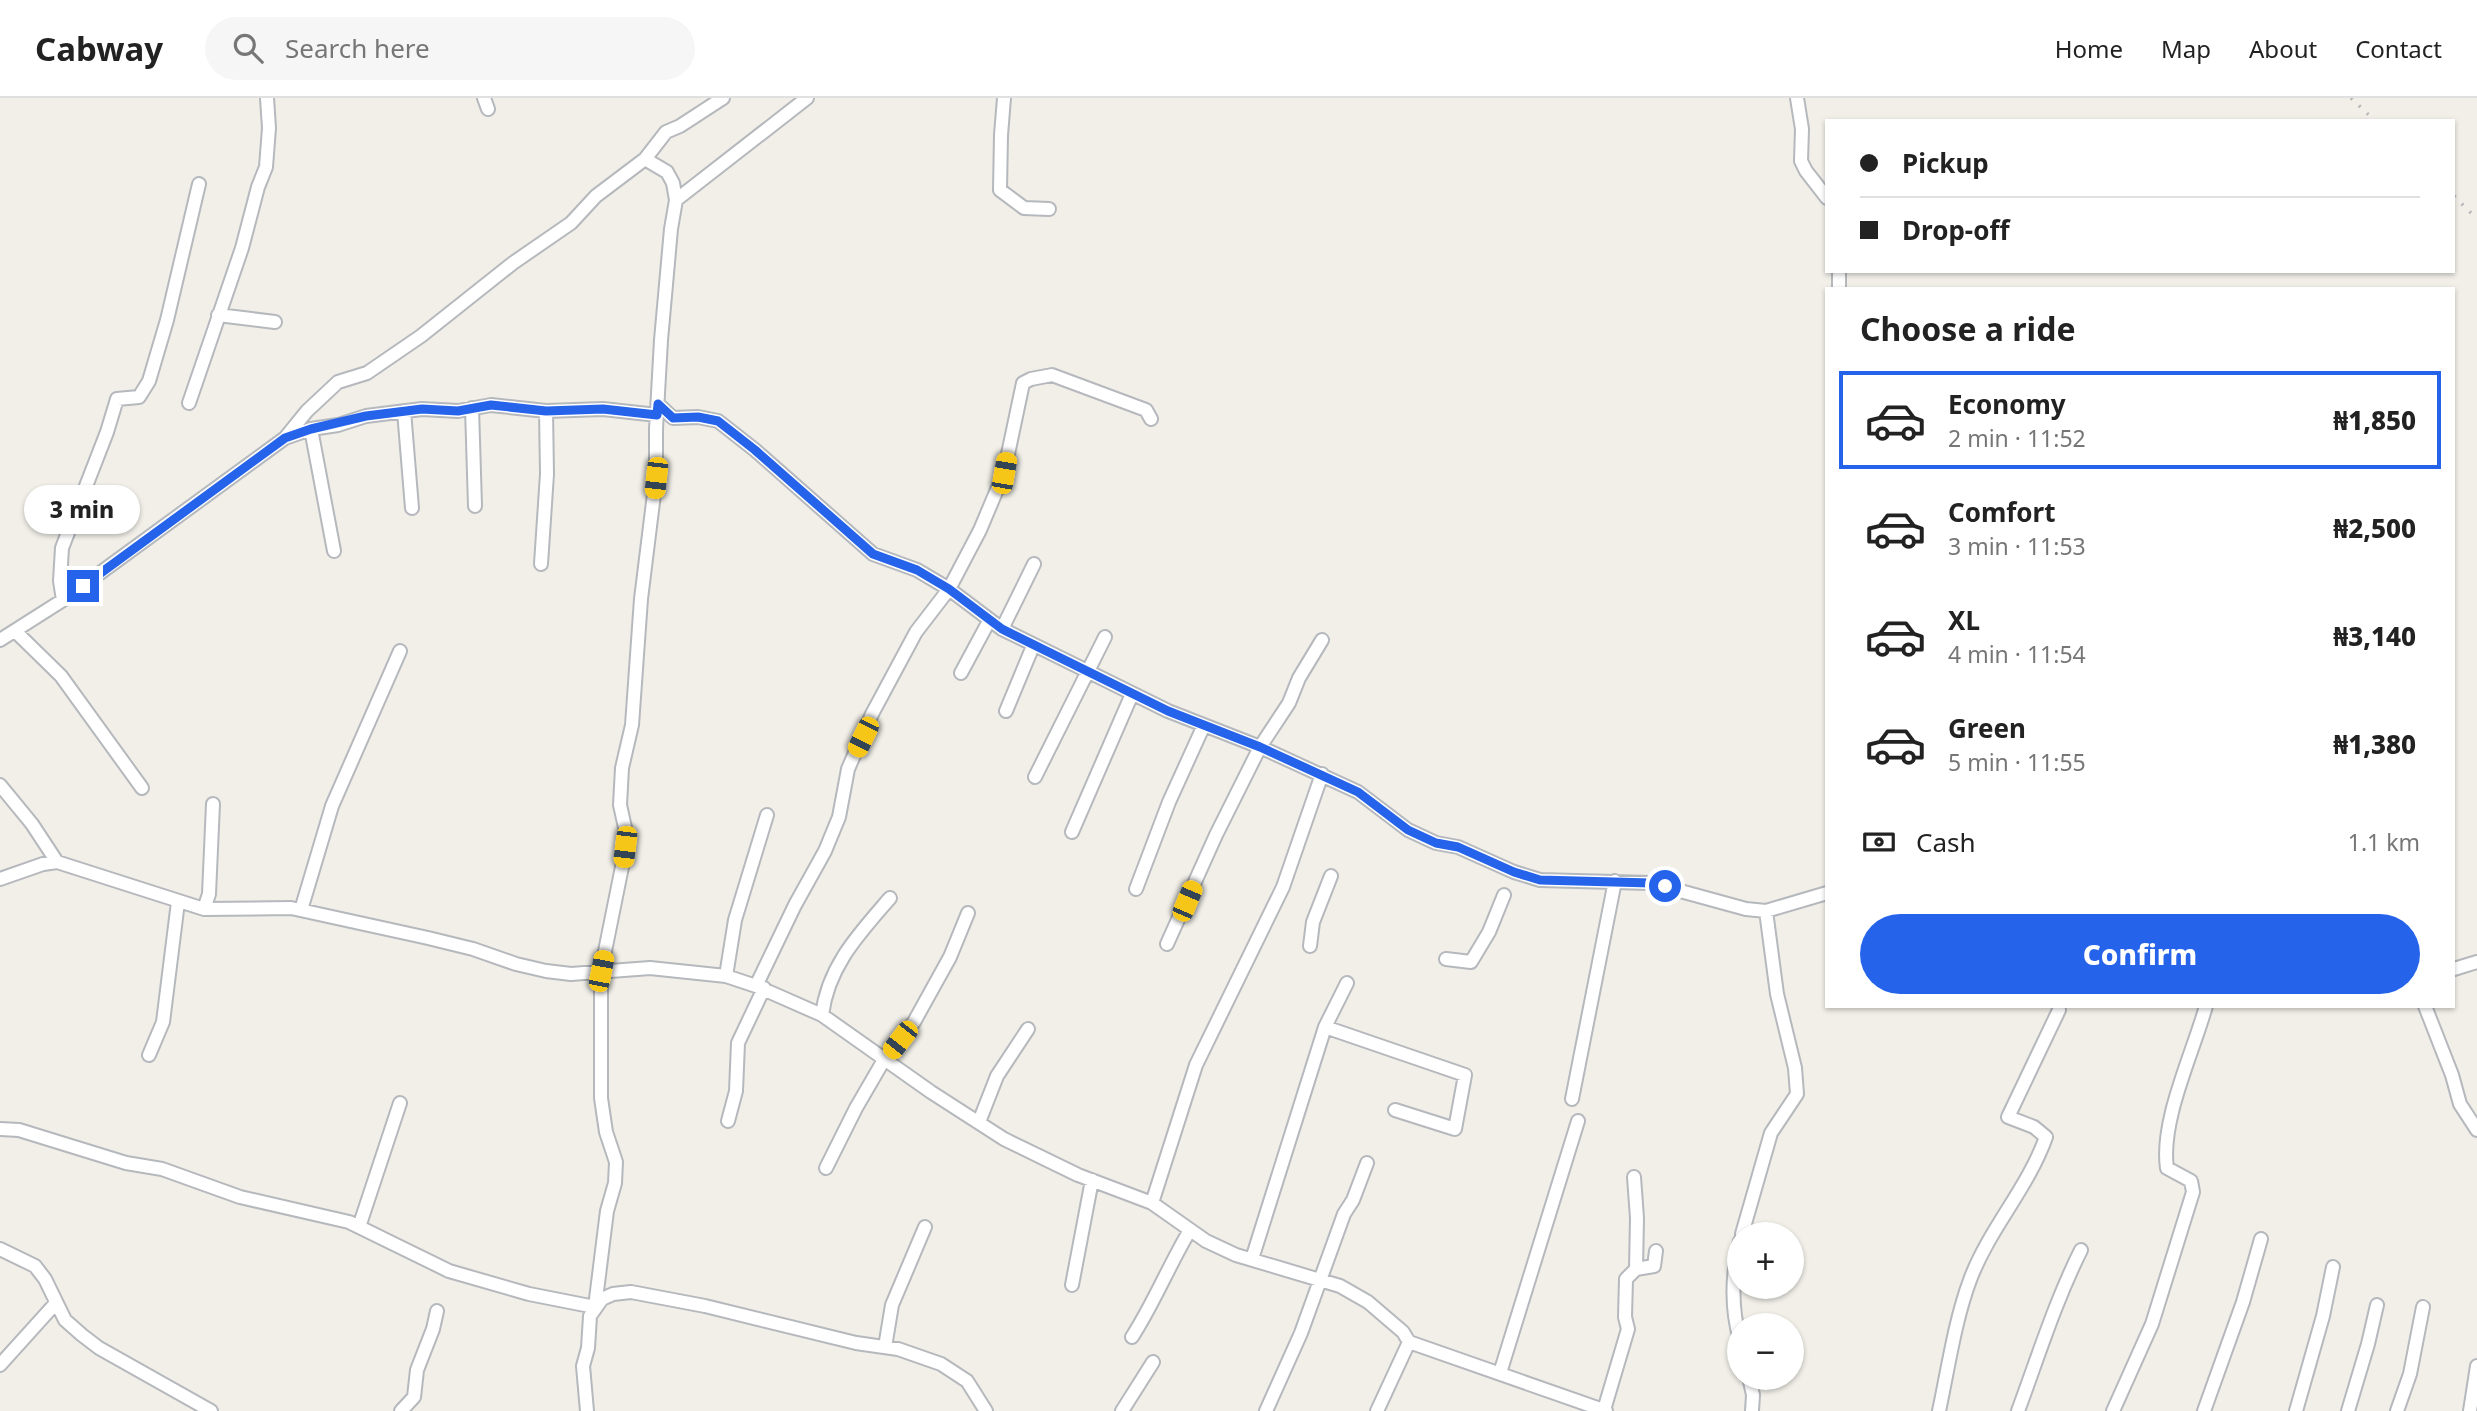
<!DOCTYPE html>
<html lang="en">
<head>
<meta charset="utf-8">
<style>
  body { margin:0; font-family:"Noto Sans",sans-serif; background:#f6f6f6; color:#222; height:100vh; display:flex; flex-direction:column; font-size:26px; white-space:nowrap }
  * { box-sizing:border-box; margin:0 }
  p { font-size:23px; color:#767676 }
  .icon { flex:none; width:38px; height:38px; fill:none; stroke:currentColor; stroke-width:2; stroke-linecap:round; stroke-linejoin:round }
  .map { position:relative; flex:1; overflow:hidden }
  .panel { position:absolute; left:1825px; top:189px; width:630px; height:721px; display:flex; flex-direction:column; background:#fff; border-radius:0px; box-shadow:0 2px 5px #0004 }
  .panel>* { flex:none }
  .banner { position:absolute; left:1825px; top:21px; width:630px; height:154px; border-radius:0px; box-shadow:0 2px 5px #0004; display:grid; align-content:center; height:154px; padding:0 35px; background:#fff }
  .fabs { position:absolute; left:1727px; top:1124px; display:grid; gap:14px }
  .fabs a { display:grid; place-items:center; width:77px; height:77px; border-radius:50%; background:#fff; box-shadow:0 2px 5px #0004; font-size:35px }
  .end { position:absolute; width:32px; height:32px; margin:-16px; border:9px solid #2563eb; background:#fff; box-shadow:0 0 0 4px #fff }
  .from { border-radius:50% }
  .bubble { position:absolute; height:49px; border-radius:24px; background:#fff; box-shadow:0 2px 5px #0004; font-size:23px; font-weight:800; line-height:49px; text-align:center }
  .car { position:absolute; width:21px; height:42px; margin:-21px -10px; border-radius:9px; box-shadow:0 0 5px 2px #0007; background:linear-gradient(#f5c518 24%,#345 0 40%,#f5c518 0 76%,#345 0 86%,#f5c518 0) }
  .banner b { display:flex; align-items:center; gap:24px; height:66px; font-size:26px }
  .banner b+b { border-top:2px solid #e0e0e0 }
  .banner i { width:18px; height:18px; background:#222 }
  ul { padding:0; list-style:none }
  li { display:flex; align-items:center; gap:21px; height:98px; margin:0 14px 10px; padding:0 21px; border:4px solid transparent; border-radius:0px }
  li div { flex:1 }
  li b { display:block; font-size:26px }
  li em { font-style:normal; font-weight:800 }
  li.active { border-color:#2563eb }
  li>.icon { width:63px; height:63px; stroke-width:1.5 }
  h2 { padding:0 35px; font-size:32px; line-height:84px }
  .pay { display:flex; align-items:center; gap:18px; height:77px; padding:0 35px; font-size:26px }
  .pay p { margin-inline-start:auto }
  .button { display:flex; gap:14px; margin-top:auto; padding:14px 35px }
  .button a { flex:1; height:80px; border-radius:42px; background:#2563eb; color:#fff; font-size:28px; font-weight:800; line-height:80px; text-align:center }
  header { display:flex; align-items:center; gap:42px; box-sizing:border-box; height:98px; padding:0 35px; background:#fff; border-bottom:2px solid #e0e0e0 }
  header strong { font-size:33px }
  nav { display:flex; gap:38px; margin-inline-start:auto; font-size:24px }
  .search { width:490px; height:63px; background:#f6f6f6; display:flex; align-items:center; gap:18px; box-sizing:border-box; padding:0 24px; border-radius:38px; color:#767676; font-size:26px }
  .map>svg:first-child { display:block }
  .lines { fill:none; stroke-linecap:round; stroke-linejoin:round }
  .minor-casing { stroke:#b5b8bc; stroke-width:16 }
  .minor { stroke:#fff; stroke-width:12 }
  .rail { stroke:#b6b7b8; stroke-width:3.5; stroke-dasharray:2 9; stroke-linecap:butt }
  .route { stroke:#2563eb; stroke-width:9 }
</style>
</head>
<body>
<header>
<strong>Cabway</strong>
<div class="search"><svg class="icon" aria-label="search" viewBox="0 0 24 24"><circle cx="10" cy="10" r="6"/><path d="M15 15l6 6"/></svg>Search here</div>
<nav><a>Home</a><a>Map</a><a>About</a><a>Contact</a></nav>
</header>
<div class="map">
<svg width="2477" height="1313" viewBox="0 0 2477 1313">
  <rect width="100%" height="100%" fill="#f1efe8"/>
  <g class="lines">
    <defs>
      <path id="minor" d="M484 0 488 11
        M1004 0 1001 37 1000 92 1024 110 1049 111
        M1797 0 1802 31 1801 63 1806 73 1827 100
        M676 102 807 0
        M1839 191V173
        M218 217 275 224
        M189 305 242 150 258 89 266 69 269 30 267 0
        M658 306 673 320 698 319 718 323 755 352 873 456 917 472 949 491 1002 531 1168 613 1260 649 1289 605 1299 580 1322 542
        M472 310 475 408
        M404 313 412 410
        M311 331 334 453
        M285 340 311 331 338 327 366 318 422 311 458 313 491 307 546 313 603 311 657 317
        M541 466 547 376 546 313
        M63 502 60 483 62 450 107 334 117 301 139 299 149 283 167 222 199 86
        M1002 531 1034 466
        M15 533 61 578 142 690
        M0 542 63 502 285 340 307 313 338 284 367 275 421 238 513 165 571 125 596 98 645 61 666 34 680 28 723 0
        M961 575 989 523
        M1006 613 1033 548
        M1035 679 1105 539
        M0 687 32 726 57 764
        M1072 734 1132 596
        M0 781 43 766 57 764 204 811 291 810 428 840 473 851 516 866 546 873 571 876 650 870 726 878 756 888 822 917 931 994 1004 1041 1043 1060 1078 1077 1152 1105 1206 1143 1236 1157 1340 1188 1368 1204 1403 1234 1409 1244 1606 1313
        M1136 791 1169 704 1204 627
        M204 811 209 796 213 706
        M301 812 332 708 400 553
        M1167 846 1216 737 1260 649 1358 694 1408 732 1436 745 1458 749 1514 774 1540 782 1651 785 1746 811 1766 813 1827 795
        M1310 848 1313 824 1331 778
        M1446 861 1471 864 1489 834 1504 797
        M2454 871 2477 864
        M726 878 735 822 767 717
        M756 888 795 807 825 753 839 719 848 671 872 616 916 534 949 491 980 432 1004 375 1023 285 1031 281 1052 277 1146 312 1151 321
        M2425 908 2452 977 2460 1006 2477 1032
        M822 917C828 868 859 836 890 800
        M1325 929 1465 977 1455 1031 1395 1012
        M149 957 163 924 178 804
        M1572 1001 1615 783
        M728 1023 736 993 738 945 764 890
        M979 1024 997 978 1028 931
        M0 1031 19 1032 126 1065 162 1071 240 1099 349 1124 449 1173 529 1196 595 1209
        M826 1070 856 1010 885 960 914 924 950 859 968 815
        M1152 1105 1196 967 1283 789 1322 676
        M359 1129 400 1005
        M1742 1136 1771 1035 1797 996 1795 970 1777 896 1766 813
        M1740 1143C1732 1175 1731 1210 1740 1242
        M0 1151 35 1168 45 1181 65 1222 82 1237 99 1250 211 1313
        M1252 1161 1325 929 1347 885
        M1636 1171 1654 1168 1656 1153
        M1072 1187 1092 1082
        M595 1209 607 1113 615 1085 616 1064 606 1034 601 1000V873L623 764 626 734 620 707 622 670 632 627 641 501 656 380V331L661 242 671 131 676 102 673 85 667 74 645 61
        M1132 1239C1154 1205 1169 1167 1190 1132
        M885 1249 892 1207 925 1129
        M0 1267 55 1206
        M1500 1275 1578 1023
        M1749 1279 1753 1297 1752 1313
        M1604 1312 1628 1231 1625 1219 1626 1181 1636 1171 1637 1120 1634 1079
        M401 1313 414 1299 417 1272 433 1231 437 1213
        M587 1313 583 1268 588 1250 590 1218 602 1201 613 1196 631 1194 705 1208 856 1245 898 1251 941 1266 967 1283 986 1313
        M1122 1313 1153 1264
        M1266 1313 1301 1235 1344 1116 1353 1102 1367 1065
        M1377 1313 1409 1244
        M1939 1313C1948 1271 1955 1222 1970 1182 1989 1131 2028 1090 2046 1039L2034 1029 2008 1019 2059 912
        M2018 1313C2038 1259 2055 1204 2081 1152
        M2113 1313 2152 1226 2193 1094 2191 1083 2167 1070C2160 1023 2193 955 2206 908
        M2204 1313 2243 1204 2261 1141
        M2296 1313 2323 1218 2333 1169
        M2348 1313 2368 1246 2377 1207
        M2397 1313 2410 1276 2423 1209
        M2470 1313 2477 1268"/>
    </defs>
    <use href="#minor" class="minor-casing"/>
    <use href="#minor" class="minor"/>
    <path class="rail" d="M2351 0 2375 23
      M2454 98 2477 121"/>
  </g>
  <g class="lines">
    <path class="route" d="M83 488 285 340 311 331 366 318 422 311 458 313 491 307 546 313 603 311 657 317 658 306 673 320 698 319 718 323 755 352 873 456 917 472 949 491 1002 531 1168 613 1260 649 1358 694 1408 732 1436 745 1458 749 1514 774 1540 782 1651 785 1665 788"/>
  </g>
</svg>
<div class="fabs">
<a>+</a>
<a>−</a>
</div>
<i class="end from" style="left:1665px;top:788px"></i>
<i class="end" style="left:83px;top:488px"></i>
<div class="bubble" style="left:24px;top:387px;width:116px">3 min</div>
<i class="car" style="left:1004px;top:375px;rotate:10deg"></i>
<i class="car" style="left:656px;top:380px;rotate:186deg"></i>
<i class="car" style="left:863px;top:639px;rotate:206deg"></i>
<i class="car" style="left:625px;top:749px;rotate:187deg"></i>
<i class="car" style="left:1187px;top:803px;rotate:23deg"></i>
<i class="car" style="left:601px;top:873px;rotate:11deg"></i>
<i class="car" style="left:900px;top:942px;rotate:218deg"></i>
<div class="banner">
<b><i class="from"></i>Pickup</b>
<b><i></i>Drop-off</b>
</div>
<section class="panel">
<h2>Choose a ride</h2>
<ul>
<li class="active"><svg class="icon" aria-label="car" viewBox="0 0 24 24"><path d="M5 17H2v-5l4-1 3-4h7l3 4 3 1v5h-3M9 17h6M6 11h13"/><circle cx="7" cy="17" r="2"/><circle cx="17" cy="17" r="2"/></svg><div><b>Economy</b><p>2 min · 11:52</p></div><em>₦1,850</em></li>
<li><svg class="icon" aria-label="car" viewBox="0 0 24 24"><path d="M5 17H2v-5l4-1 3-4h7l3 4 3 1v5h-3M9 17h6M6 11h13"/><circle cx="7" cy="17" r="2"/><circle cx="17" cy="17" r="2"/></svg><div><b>Comfort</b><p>3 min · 11:53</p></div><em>₦2,500</em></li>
<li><svg class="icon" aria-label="car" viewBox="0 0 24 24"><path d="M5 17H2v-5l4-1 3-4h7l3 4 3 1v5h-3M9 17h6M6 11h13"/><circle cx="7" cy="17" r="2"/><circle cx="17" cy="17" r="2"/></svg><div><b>XL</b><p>4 min · 11:54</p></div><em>₦3,140</em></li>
<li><svg class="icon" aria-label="car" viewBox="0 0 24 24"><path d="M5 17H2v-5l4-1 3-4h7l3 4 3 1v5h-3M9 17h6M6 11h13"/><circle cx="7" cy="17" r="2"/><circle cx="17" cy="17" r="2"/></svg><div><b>Green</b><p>5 min · 11:55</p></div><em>₦1,380</em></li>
</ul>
<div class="pay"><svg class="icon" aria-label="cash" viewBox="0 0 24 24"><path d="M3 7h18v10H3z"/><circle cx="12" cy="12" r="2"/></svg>Cash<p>1.1 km</p></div>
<div class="button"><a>Confirm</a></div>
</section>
</div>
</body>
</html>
